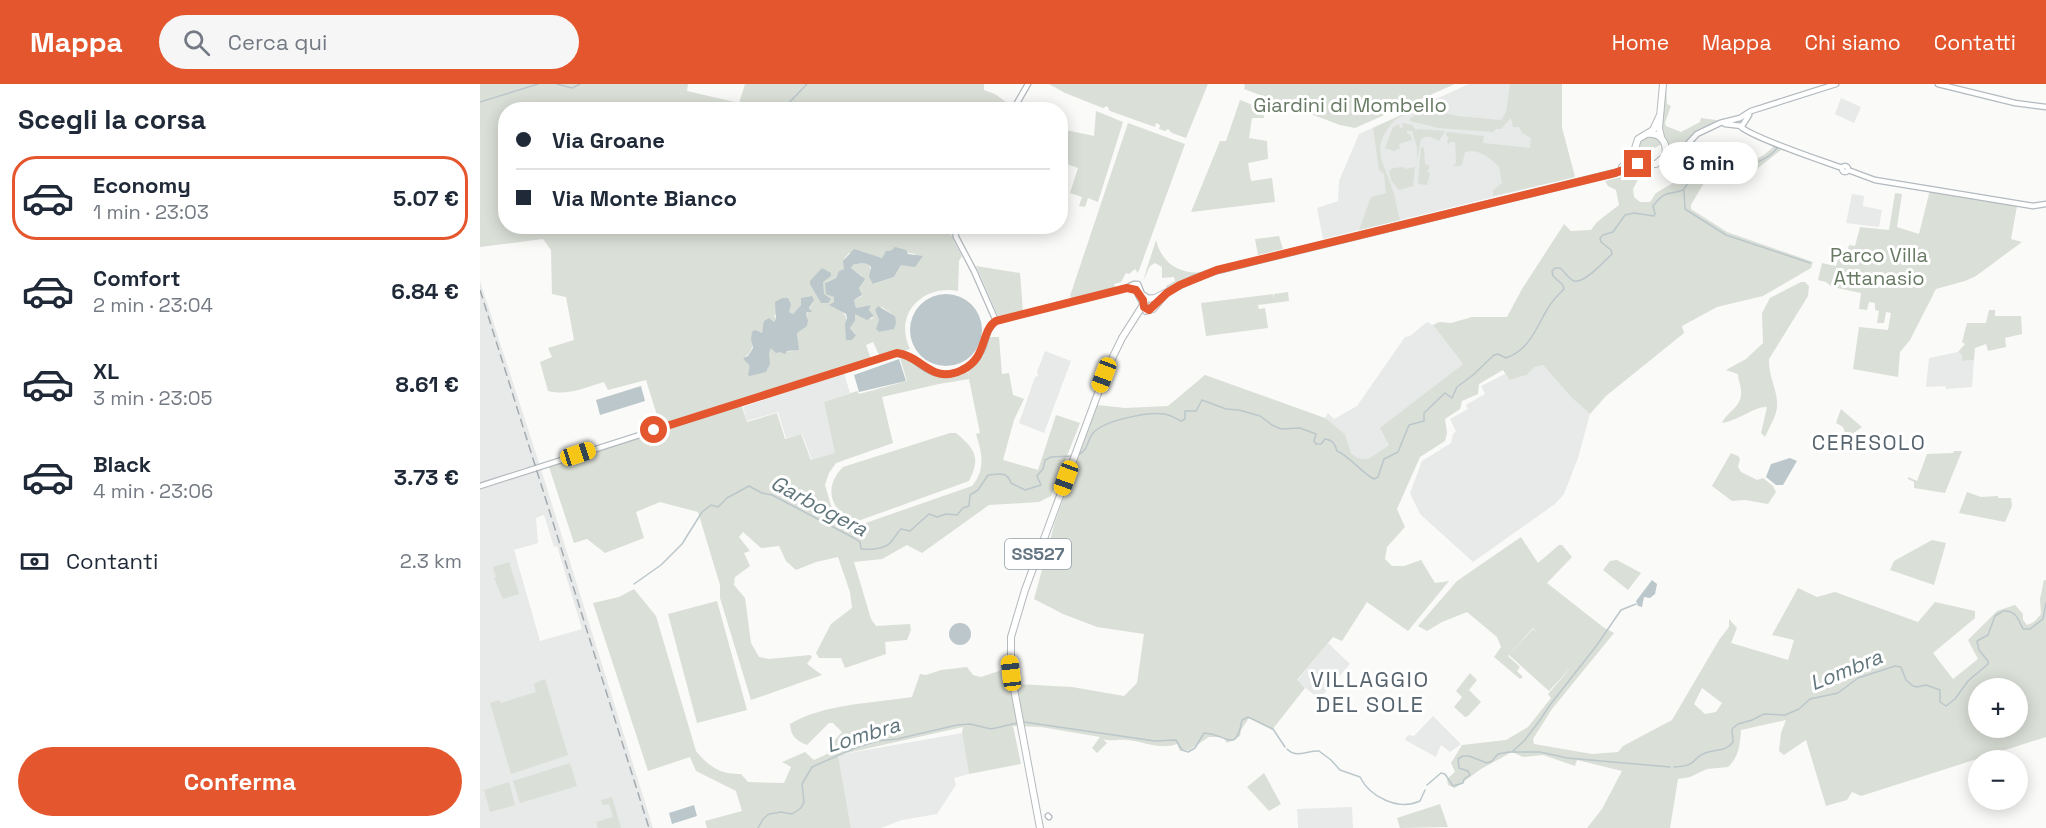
<!DOCTYPE html>
<html lang="it">
<head>
<meta charset="utf-8">
<style>
  body { margin:0; font-family:"Space Grotesk",sans-serif; background:#f6f6f7; color:#1f2937; height:100vh; display:flex; flex-direction:column; font-size:22px; white-space:nowrap }
  * { box-sizing:border-box; margin:0 }
  p { font-size:20px; color:#747a83 }
  .icon { flex:none; width:33px; height:33px; fill:none; stroke:currentColor; stroke-width:2; stroke-linecap:round; stroke-linejoin:round }
  .map { position:relative; flex:1; overflow:hidden }
  .side { display:flex; flex-direction:column; background:#fff; width:480px }
  .side>* { flex:none }
  .top-card { position:absolute; left:18px; top:18px; width:570px; height:132px; border-radius:24px; box-shadow:0 3px 15px #0003; display:grid; align-content:center; height:132px; padding:0 18px; background:#fff }
  .tools { position:absolute; left:1488px; top:594px; display:grid; gap:12px }
  .tools a { display:grid; place-items:center; width:60px; height:60px; border-radius:50%; background:#fff; box-shadow:0 3px 15px #0003; font-size:30px }
  .end { position:absolute; width:27px; height:27px; margin:-14px; border:8px solid #e4572e; background:#fff; box-shadow:0 0 0 3px #fff }
  .from { border-radius:50% }
  .bubble { position:absolute; height:42px; border-radius:21px; background:#fff; box-shadow:0 3px 15px #0003; font-size:20px; font-weight:700; line-height:42px; text-align:center }
  .car { position:absolute; width:18px; height:36px; margin:-18px -9px; border-radius:8px; box-shadow:0 0 4px 2px #0007; background:linear-gradient(#f5c518 24%,#345 0 40%,#f5c518 0 76%,#345 0 86%,#f5c518 0) }
  .top-card b { display:flex; align-items:center; gap:21px; height:57px; font-size:22px }
  .top-card b+b { border-top:2px solid #e0e1e3 }
  .top-card i { width:15px; height:15px; background:#1f2937 }
  ul { padding:0; list-style:none }
  li { display:flex; align-items:center; gap:18px; height:84px; margin:0 12px 9px; padding:0 6px; border:3px solid transparent; border-radius:24px }
  li div { flex:1 }
  li b { display:block; font-size:22px }
  li em { font-style:normal; font-weight:700 }
  li.on { border-color:#e4572e }
  li>.icon { width:54px; height:54px; stroke-width:1.5 }
  h2 { padding:0 18px; font-size:27px; line-height:72px }
  .pay { display:flex; align-items:center; gap:15px; height:66px; padding:0 18px; font-size:22px }
  .pay p { margin-inline-start:auto }
  .action { display:flex; gap:12px; margin-top:auto; padding:12px 18px }
  .action a { flex:1; height:69px; border-radius:36px; background:#e4572e; color:#fff; font-size:24px; font-weight:700; line-height:69px; text-align:center }
  header { display:flex; align-items:center; gap:36px; box-sizing:border-box; height:84px; padding:0 30px; background:#e4572e; color:#fff }
  header strong { font-size:28px }
  nav { display:flex; gap:33px; margin-inline-start:auto; font-size:21px }
  .search { width:420px; height:54px; background:#f6f6f7; display:flex; align-items:center; gap:15px; box-sizing:border-box; padding:0 21px; border-radius:33px; color:#747a83; font-size:22px }
  main { display:flex; flex:1; min-height:0 }
  .map>svg:first-child { display:block }
  .built { fill:#e8e9e9; fill-rule:evenodd }
  .green { fill:#dadfd7; fill-rule:evenodd }
  .water { fill:#bbc7cb }
  .lines { fill:none; stroke-linecap:round; stroke-linejoin:round }
  .stream { stroke:#bbc7cb; stroke-width:1.5 }
  .secondary-casing { stroke:#b3babf; stroke-width:7 }
  .primary-casing { stroke:#b5babe; stroke-width:8 }
  .secondary { stroke:#fff; stroke-width:4.5 }
  .primary { stroke:#fff; stroke-width:6 }
  .rail { stroke:#a2aab0; stroke-width:1.5; stroke-dasharray:9 4.5; stroke-linecap:butt }
  .route { stroke:#e4572e; stroke-width:8 }
  .labels { text-anchor:middle; stroke-width:6; stroke-linejoin:round; paint-order:stroke }
  .shield { fill:#fff; stroke:#939fa8; stroke-width:1.5 }
  .shield-label { font-size:18px; font-weight:bold; fill:#657683 }
  .park-label { font-size:20px; fill:#687a64; stroke:#fff }
  .neighbourhood-label { font-size:21px; letter-spacing:1.5px; fill:#57646e; stroke:#fff }
  .water-label { font-size:21px; font-style:italic; fill:#60757c; stroke:#fff }
  .quarter-label { font-size:22px; letter-spacing:1.5px; fill:#57646e; stroke:#fff }
</style>
</head>
<body>
<header>
<strong>Mappa</strong>
<div class="search"><svg class="icon" aria-label="search" viewBox="0 0 24 24"><circle cx="10" cy="10" r="6"/><path d="M15 15l6 6"/></svg>Cerca qui</div>
<nav><a>Home</a><a>Mappa</a><a>Chi siamo</a><a>Contatti</a></nav>
</header>
<main>
<section class="side">
<h2>Scegli la corsa</h2>
<ul>
<li class="on"><svg class="icon" aria-label="car" viewBox="0 0 24 24"><path d="M5 17H2v-5l4-1 3-4h7l3 4 3 1v5h-3M9 17h6M6 11h13"/><circle cx="7" cy="17" r="2"/><circle cx="17" cy="17" r="2"/></svg><div><b>Economy</b><p>1 min · 23:03</p></div><em>5.07 €</em></li>
<li><svg class="icon" aria-label="car" viewBox="0 0 24 24"><path d="M5 17H2v-5l4-1 3-4h7l3 4 3 1v5h-3M9 17h6M6 11h13"/><circle cx="7" cy="17" r="2"/><circle cx="17" cy="17" r="2"/></svg><div><b>Comfort</b><p>2 min · 23:04</p></div><em>6.84 €</em></li>
<li><svg class="icon" aria-label="car" viewBox="0 0 24 24"><path d="M5 17H2v-5l4-1 3-4h7l3 4 3 1v5h-3M9 17h6M6 11h13"/><circle cx="7" cy="17" r="2"/><circle cx="17" cy="17" r="2"/></svg><div><b>XL</b><p>3 min · 23:05</p></div><em>8.61 €</em></li>
<li><svg class="icon" aria-label="car" viewBox="0 0 24 24"><path d="M5 17H2v-5l4-1 3-4h7l3 4 3 1v5h-3M9 17h6M6 11h13"/><circle cx="7" cy="17" r="2"/><circle cx="17" cy="17" r="2"/></svg><div><b>Black</b><p>4 min · 23:06</p></div><em>3.73 €</em></li>
</ul>
<div class="pay"><svg class="icon" aria-label="cash" viewBox="0 0 24 24"><path d="M3 7h18v10H3z"/><circle cx="12" cy="12" r="2"/></svg>Contanti<p>2.3 km</p></div>
<div class="action"><a>Conferma</a></div>
</section>
<div class="map">
<svg width="1566" height="744" viewBox="0 0 1566 744">
  <rect width="100%" height="100%" fill="#fafaf8"/>
  <path class="built" d="M989 0H1082V44L1095 93 843 155 837 124 858 117 859 97 879 50Z
    M1361 14 1381 23 1374 39 1355 30Z
    M1372 110 1384 112 1383 122 1402 126 1399 143 1366 139Z
    M0 197 61 385 173 744H0V405L50 389 47 383 0 399ZM64 431 74 463 77 462 102 545 60 557 34 466 58 459 56 434Z
    M947 238 953 241 983 280 901 344 909 361 888 375 878 374 871 369 865 350 845 334 848 329 854 335 877 322 925 253 930 252Z
    M565 267 591 277 564 349 539 339 555 293 558 292 557 288Z
    M1478 268 1482 271V277L1494 276 1492 303 1466 305 1465 302 1446 303 1449 274Z
    M1063 281 1090 312 1110 330 1098 374 1084 410 1075 420 993 478 940 430 930 409 942 377 971 359 973 350 976 347 970 335 988 325 986 321 1005 310 1001 302 1025 290 1029 296 1047 291 1055 283Z
    M364 289 370 309 344 318 356 369 332 376 322 350 306 354 298 328 267 337 263 323Z
    M848 559 870 580 839 615 817 597Z
    M953 632 981 660 970 668 961 661 956 673 925 656 928 651 934 652Z
    M482 649 489 690 474 694 476 701 457 730 422 736 401 744H371L358 671Z
    M872 723 873 744H818L817 725Z"/>
  <path class="green" d="M0 0H208L207 7 259 19 265 0H504V6L515 10 530 21 527 26H26V142L472 143 473 148 468 147 467 148 473 152 474 158 482 172 479 177 478 207C443 200 413 230 430 265L400 273 393 258 386 261 391 275 180 341 166 296 128 306 124 298C107 303 87 312 68 307L60 278 72 273 68 264 94 256 86 213 72 210 71 166 63 155 0 163ZM409 166 436 170 421 181 414 193 394 200 389 180 384 179 374 180 371 184 382 192 379 204 382 212 374 216 376 224 391 221 389 226 394 232 392 235 375 230V237L370 244 376 250 366 249C368 229 366 230 350 221L354 218V213L346 209V198L356 194 359 187 364 185V175L369 169H384L402 174ZM333 218 317 249 318 262 313 267 301 268 291 263C286 272 292 278 286 288L277 289 274 291 270 286 269 278 263 274C272 270 273 262 273 251L282 249 285 240 294 238 296 235 294 231 308 228 313 230 321 221ZM402 223 415 232 413 245 399 248 397 245 399 236 395 226Z
    M569 0H728L706 54 692 49 688 45 685 47 679 45 680 41 676 39 675 43 630 27 627 22 623 24 585 9Z
    M763 0H975L875 44 860 41 764 5 765 1Z
    M1030 0H1082V44L1095 93 1013 112V106L1022 99 1019 83C1010 74 998 64 985 68L982 81 972 83 976 79 975 58H970L969 61 967 57 969 54 966 51 967 48 1004 52 1003 59 1050 64 1051 54 1042 49 1039 43H1033L1031 34 1021 45H1016L1013 48 958 44 930 37V34L949 25 977 32 1021 36 1026 28Z
    M1186 0 1187 20 1191 22 1185 39 1186 42 1201 48 1220 38 1221 34 1236 36 1237 38 1214 50 1202 63 1197 64C1173 59 1184 18 1186 0Z
    M760 16 783 25 784 34H772L769 54 787 57 788 75 768 79 771 97 792 94 795 118 711 128 740 57H746Z
    M939 23C933 30 918 31 912 39 890 66 904 78 912 104 916 114 917 126 920 136L879 146 891 113 906 109 904 90 899 86 893 44Z
    M616 27 643 38 618 118 608 114 605 123 599 122 602 113 590 109 598 84 581 78V45L614 52Z
    M648 39 705 60 658 189 655 185 649 190 646 189 641 198 634 200 635 203 592 215 590 212Z
    M922 39 932 41 936 46 939 45 965 47 959 57C953 53 947 51 941 55L937 76V63L932 47H927V50H930L932 56 919 60 920 64 914 67 905 64 913 43 919 40 920 44 923 43Z
    M1170 52 1176 54 1182 60 1159 72 1157 65 1159 59Z
    M1294 62 1301 66 1278 84 1262 89 1236 90 1225 97 1211 121V125L1247 148 1333 178 1331 184 1283 212 1237 223 1202 242 1204 249 1126 312 1110 330 1090 312 1063 281 1055 283 1047 291 1029 296 1023 286 999 300 998 310 982 317 980 325 965 335 967 349 965 357 940 373 917 425 925 443 907 463 905 475 912 482H924L941 476 955 499 969 497 928 547 887 518 862 557 853 553 817 596 825 604 792 646 769 634 761 646 760 652 747 659 743 653H729L709 666 700 667 697 660C679 666 665 658 648 656 638 655 632 658 623 655L627 659 617 669 612 664 620 653 561 643 533 642 541 680 489 690 482 649 483 643 358 671 371 744H227L225 737 262 727 256 707 216 687 210 673 168 687 113 519 139 513 154 505 176 532 216 667C228 682 241 691 261 690L268 698 304 699 311 683 302 678 325 668 334 676 347 670 350 657 355 656 362 648 353 639H349L327 661C315 656 311 652 310 640 343 620 393 619 432 613L440 590 446 591 461 586 487 583 493 591 501 593 525 585 529 587 536 600 592 603 644 612 657 599 664 550 617 543 583 530 554 515 575 438 617 321 645 324 688 322 725 291 845 334 865 350 871 369 878 374 888 375 909 361 900 344 983 280 953 241 959 238 971 239 992 233H1027L1042 205 1084 140 1091 147 1111 146 1117 138 1139 121 1136 106 1128 102 1125 97 1154 90 1160 92 1153 105 1154 113 1160 118H1170L1176 109 1193 99 1204 97 1227 76 1229 79 1233 76C1241 79 1249 75 1257 79 1263 75 1265 77 1272 76 1281 74 1287 69 1294 62Z
    M941 63 944 64 945 80 949 81V85L947 86 950 90 947 101 938 100V98Z
    M924 83 925 85 935 83 933 102 919 106 911 96 909 87 913 84Z
    M1450 106 1537 122 1531 155 1542 158 1496 192 1485 197 1456 205 1430 256 1420 268 1418 293 1373 285 1379 243 1408 246 1411 229 1406 228 1404 239H1397L1399 227 1395 226V219L1389 218 1387 226 1379 225 1381 209 1352 203 1346 198 1338 196 1342 179 1356 182 1359 172 1366 173 1369 161 1375 162 1380 143 1409 146 1415 109 1422 110 1417 143 1439 150Z
    M799 152 803 165 778 171 775 155Z
    M676 156C682 180 700 191 724 188L687 205 686 202 695 197 694 193 682 194V183L675 179 670 182 663 197Z
    M496 182 540 189 543 228 518 232Z
    M1321 198H1325L1329 202 1328 212 1289 275C1288 292 1298 306 1297 322 1297 331 1289 344 1285 353L1281 349 1287 323C1275 322 1258 337 1242 339 1246 329 1261 323 1261 310 1262 304 1258 296 1258 290L1246 286 1266 275 1283 259 1282 229 1290 214Z
    M808 208 809 217 778 221 779 225 785 224 788 244 726 252 721 219 793 210 794 215V210Z
    M1509 226H1515V232H1541L1542 250 1525 254 1526 263 1508 267 1506 260 1495 264 1494 276 1482 277V271L1478 268 1485 260 1482 258 1487 239H1506Z
    M510 253H519L522 290 529 289 533 311 544 315 534 336 523 376 558 386 576 331 600 339 571 412 559 418 509 421 442 469 427 461 402 475 374 478 391 535 396 542 430 540 431 546 427 556 405 558 406 570 365 584 361 574H339L336 569 351 540 372 524 370 508 358 473 336 478 316 486 306 477 299 462 281 464 263 448 259 453 270 467 264 469 270 482 255 493 254 501 265 514 271 559 279 573 289 575 330 571 332 573 327 580 342 591 271 616 240 514V501L218 428 180 418 156 428 164 454 125 469 107 455 94 459 69 383 261 320 267 338 297 329 305 355 321 350 331 376 355 369 344 318 377 307 379 310 427 297 420 274C432 274 436 282 445 288 456 295 474 292 487 287L489 293 488 287 503 273ZM489 295 500 349 496 350C502 369 506 385 492 402L377 442 362 437 353 428 345 401 349 389 356 379 413 359 402 313 459 300Z
    M1361 325 1382 343 1367 354 1363 343 1356 339Z
    M470 349H476C495 365 501 373 489 397L378 437C351 429 342 404 363 383Z
    M1474 367H1482L1465 409 1434 404V398L1428 395V393L1437 397 1447 370 1473 369Z
    M1251 369 1258 372 1260 375 1258 383 1261 388 1277 396 1283 394 1293 402 1296 408 1288 420 1265 416 1252 417 1232 402Z
    M1487 408 1501 413 1518 412V414H1531L1532 422 1525 438 1479 429Z
    M1041 453 1058 479 1079 461H1082L1092 473 1067 499 1123 543 1134 549 1072 625 1053 655 1054 660 1112 670 1138 668 1143 662 1192 636 1239 556 1249 543V535L1257 544 1251 559 1308 576 1314 556 1292 551 1318 504 1337 513 1355 508 1438 538 1455 518 1495 527V534L1453 569 1473 595 1498 575 1488 556 1517 527 1535 521 1543 530V536L1547 541 1554 538 1561 530 1560 515 1564 496H1566V653L1381 712 1372 708 1367 716 1346 722 1326 656 1304 671 1299 667 1301 649 1306 636 1261 646C1260 660 1259 673 1248 683L1227 685 1210 693 1198 695 1190 744H1107L1122 725 1142 687 1097 676 1095 682 1063 671 1043 673 1032 668 1001 685 975 704 968 701 967 695 975 688 971 679 982 661 1026 656 1048 643 1071 614 1068 610 1093 581 1069 607 1029 571 1053 545 1059 550 1053 544 1028 572 1040 583 1037 587 1043 593 1040 595 1014 573 1021 563 1017 553 987 528 962 538 947 547 938 542 977 497ZM1222 604 1242 619 1236 628 1225 630 1214 620ZM1538 604V644H1498V604Z
    M1452 456 1466 459 1454 501 1410 486 1414 477Z
    M1137 476 1161 489 1148 506 1123 486 1130 477Z
    M29 478 39 510 23 515 14 494 16 493 13 483Z
    M237 517 267 626 217 639 188 530Z
    M990 589 997 596 989 606 1001 618 988 632 985 633 974 623 982 613 976 607Z
    M65 595 88 671 31 690 10 619 19 616 21 619 56 608 53 599 55 601V599Z
    M90 679 97 702 40 719 33 697Z
    M784 689 801 720 789 727 767 703Z
    M29 698 35 721 10 728 4 706Z
    M132 713 141 744H118L116 738 133 733 129 720 123 721 121 716Z
    M960 720 968 743 920 744 917 734Z"/>
  <path class="water" d="M415 163 426 166 428 170 443 172 435 183 421 181 414 193 393 200 389 193 391 183C386 177 381 180 374 180L371 184 385 195 379 204 382 211 374 216 376 224 391 221 389 226 394 232 387 236 375 230V237L370 244 376 251 372 256H366L365 240 367 234 366 230 349 221 354 218V213L346 210 345 199 356 194 359 187 364 185 363 177 374 165 402 174 406 167 412 166Z
    M342 184 351 189V192L343 198 344 210 351 215 348 219H341L330 200V197Z
    M430 246a36 36 0 1 1 72 0a36 36 0 1 1-72 0Z
    M332 212 334 216 329 224 332 228H327L326 232 328 236 327 242 317 249 319 266 307 267 305 270 300 268 296 269 291 264 289 269 290 280 286 288 270 292 268 291C271 277 269 283 263 274L268 272 273 264 271 255 272 248 275 246 282 249 284 237 289 234 294 238 296 235 295 218 302 214H308L311 220 309 228 313 230 321 221V214Z
    M398 222 415 232 416 239 414 245 399 248 396 245 399 236 395 226Z
    M419 275 426 297 379 308 374 291Z
    M161 302 165 317 120 331 116 316Z
    M1310 374 1317 377 1303 401H1296L1286 393 1291 380Z
    M1172 496 1177 500 1175 510 1170 514 1164 513 1162 523 1158 522 1156 517Z
    M469 550a11 11 0 1 1 22 0a11 11 0 1 1-22 0Z
    M214 721 217 732 192 740 189 729Z"/>
  <g class="lines">
    <path class="stream" d="M77 0 92 4 100 0
      M0 18 58 0
      M302 26 327 0
      M1204 107 1205 125 1246 151 1330 179
      M598 371C610 364 606 358 613 349 624 336 668 328 684 330 691 331 695 334 701 337L705 335V327H716L722 316 746 325 759 326 780 332 792 341 801 345 820 344 836 350 834 357 836 360H841L845 355C853 356 855 360 857 367 867 370 883 390 894 395L898 393 904 375 918 368 929 341 944 337V329L965 309 972 314 977 303 993 291 1014 271 1018 270 1026 274C1050 266 1057 242 1068 224 1072 217 1078 211 1084 205L1083 201 1073 192 1072 187 1075 184H1080C1084 187 1089 195 1094 197 1104 200 1125 177 1132 170L1131 166 1121 158 1120 154 1123 151 1133 148 1145 131 1154 129 1174 132 1175 130 1173 122C1186 105 1187 112 1203 106 1208 100 1212 92 1218 87 1229 78 1243 82 1256 82 1271 83 1289 75 1298 63
      M154 500 181 481 202 460 222 428 231 421 238 423 247 414 269 402 282 409 292 411 374 454 380 458 381 465C390 466 405 465 411 458 415 453 417 449 421 445L430 447 449 430 457 433 466 430 477 431 483 424 489 422 490 411 498 406 508 391C520 390 527 387 531 399L545 406 561 401 557 392 563 385 565 376 571 373 592 372
      M544 638 675 657 696 656 702 666 708 668 715 664 724 649C747 650 756 671 762 636L768 633 793 645 805 663
      M807 665C817 675 827 666 839 667L851 676 860 686 880 693C890 713 918 727 940 717L945 706
      M1033 667 1044 657 1060 636 1070 621 1117 561 1141 526 1156 520
      M1194 683C1219 682 1211 674 1225 669 1236 665 1246 668 1253 658L1252 645 1258 640 1272 636 1284 630 1305 631 1319 625 1330 615 1358 609 1378 594 1415 582 1421 583 1426 596 1433 602 1437 603 1446 601 1460 606V618L1466 622 1475 615 1488 597 1508 580V577L1499 566 1497 557 1508 551 1515 532 1523 527C1536 526 1538 535 1543 545H1550L1563 535 1566 519
      M947 701 961 689 965 690 973 702 983 699 984 695 990 691 988 687 979 684 978 675 983 672H989L1007 679 1012 677 1018 670 1029 668H1060L1087 674 1190 683
      M278 744 283 735 289 730 301 728 312 730 321 724 324 718 322 700 332 683 375 664 397 657 417 655 477 641 490 640 511 645 537 639"/>
    <defs>
      <path id="secondary" d="M1458 0 1535 19 1566 23
        M533 26 548 0
        M1245 40 1262 42 1269 31
        M1260 42C1270 53 1343 77 1362 84
        M1183 76 1203 65 1217 50 1240 39 1260 34 1271 27 1356 0
        M1362 85a3 3 0 1 1 6 0a3 3 0 1 1-6 0Z
        M1368 86 1395 96 1553 122 1566 120
        M475 142 476 153 494 187 516 237
        M654 200H658L662 210 670 215
        M654 200V203L663 220
        M0 402 413 270C433 267 441 288 460 290 477 292 495 282 502 266 507 256 506 244 516 237L646 204 654 200
        M568 732 569 733"/>
      <path id="primary" d="M1181 53 1179 44 1183 0
        M1142 83 1152 74 1158 55 1173 46 1180 31
        M669 226 664 222 666 215 675 214 713 195 735 187 1138 88 1158 80H1176L1185 72C1188 58 1180 48 1166 50
        M666 227 673 225 683 213
        M560 744 531 589V553L545 506 627 285 642 254 663 221"/>
    </defs>
    <use href="#secondary" class="secondary-casing"/>
    <use href="#primary" class="primary-casing"/>
    <use href="#secondary" class="secondary"/>
    <use href="#primary" class="primary"/>
    <path class="rail" d="M0 206 169 744"/>
  </g>
  <g class="lines">
    <path class="route" d="M174 346 417 269C442 272 452 301 482 286 508 274 500 247 516 237L647 204 656 206 663 216 664 223 669 226 687 209 700 201 737 186 1135 89 1158 80"/>
  </g>
  <g class="labels">
    <rect class="shield" x="525" y="455" width="66" height="30" rx="4.5"/>
    <g class="shield-label">
      <text x="558" y="476">SS527</text>
    </g>
    <g class="park-label">
      <text x="870" y="28">Giardini di Mombello</text>
      <text x="1399" y="178">Parco Villa<tspan x="1399" dy="23">Attanasio</tspan></text>
    </g>
    <g class="neighbourhood-label">
      <text x="1389" y="366">CERESOLO</text>
    </g>
    <g class="water-label">
      <text transform="translate(339 422) rotate(28)" y="7">Garbogera</text>
      <text transform="translate(1366 586) rotate(-22)" y="7">Lombra</text>
      <text transform="translate(383 651) rotate(-17)" y="7">Lombra</text>
    </g>
    <g class="quarter-label">
      <text x="890" y="603">VILLAGGIO<tspan x="890" dy="25">DEL SOLE</tspan></text>
    </g>
  </g>
</svg>
<div class="tools">
<a>+</a>
<a>−</a>
</div>
<i class="end from" style="left:174px;top:346px"></i>
<i class="end" style="left:1158px;top:80px"></i>
<div class="bubble" style="left:1179px;top:58px;width:99px">6 min</div>
<i class="car" style="left:624px;top:291px;rotate:201deg"></i>
<i class="car" style="left:98px;top:370px;rotate:72deg"></i>
<i class="car" style="left:586px;top:394px;rotate:200deg"></i>
<i class="car" style="left:531px;top:589px;rotate:353deg"></i>
<div class="top-card">
<b><i class="from"></i>Via Groane</b>
<b><i></i>Via Monte Bianco</b>
</div>
</div>
</main>
</body>
</html>
